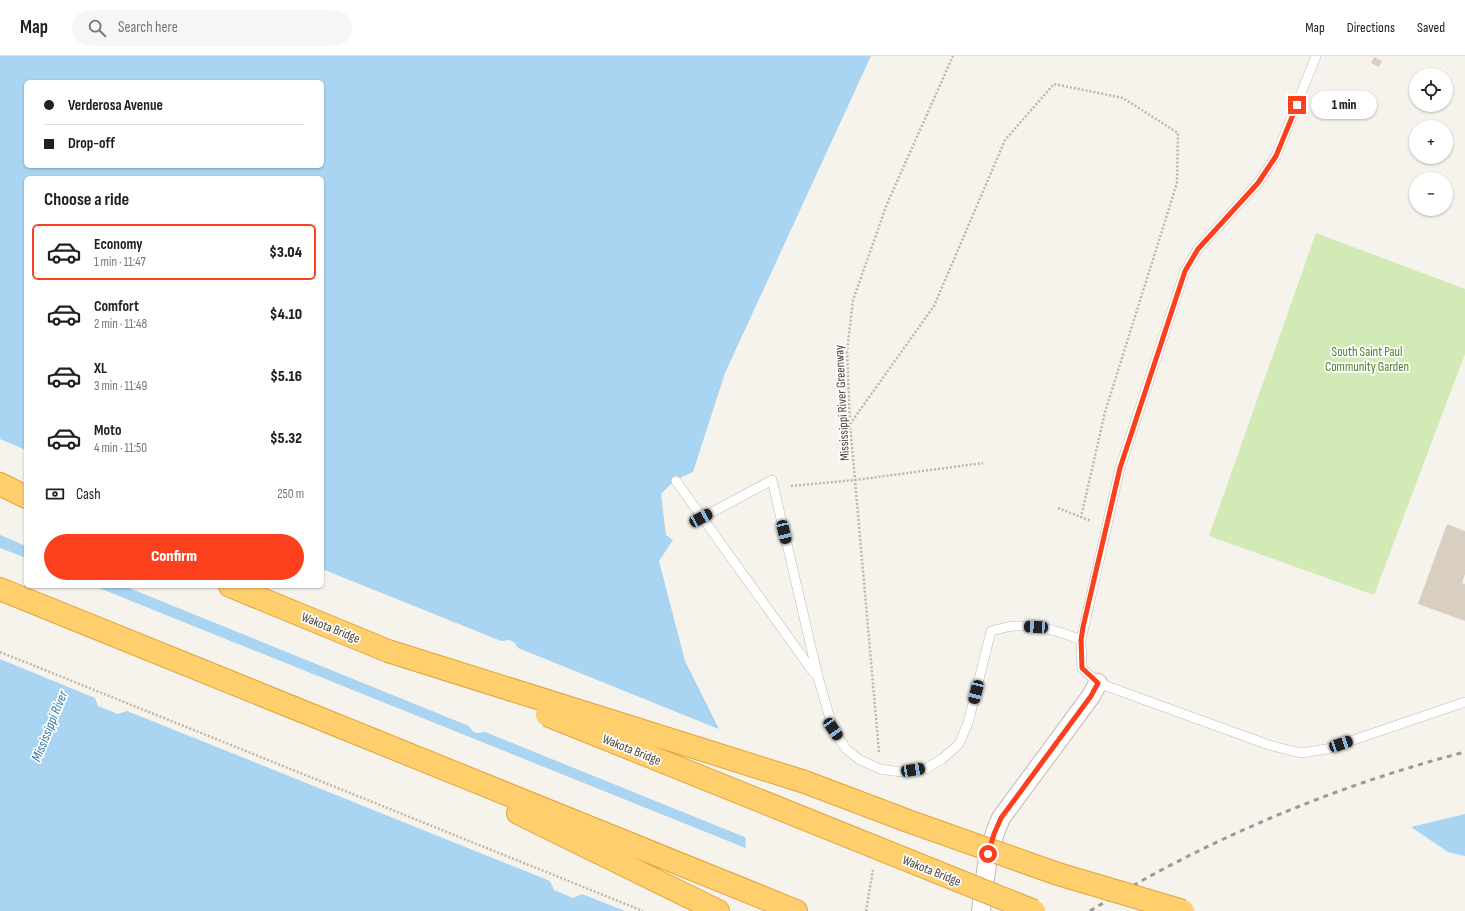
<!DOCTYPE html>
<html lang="en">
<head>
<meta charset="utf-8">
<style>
  body { margin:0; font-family:"Sofia Sans Condensed",sans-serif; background:#f6f6f6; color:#202124; height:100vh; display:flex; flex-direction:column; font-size:15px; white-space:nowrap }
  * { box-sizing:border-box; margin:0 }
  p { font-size:13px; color:#757577 }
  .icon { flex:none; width:22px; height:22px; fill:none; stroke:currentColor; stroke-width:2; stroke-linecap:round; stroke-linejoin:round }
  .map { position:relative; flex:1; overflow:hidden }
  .side { position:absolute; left:24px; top:120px; width:300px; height:412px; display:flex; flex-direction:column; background:#fff; border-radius:6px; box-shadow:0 1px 3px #0004 }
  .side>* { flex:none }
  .guide { position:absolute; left:24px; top:24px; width:300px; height:88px; border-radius:6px; box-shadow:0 1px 3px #0004; display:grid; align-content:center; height:88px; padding:0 20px; background:#fff }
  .buttons { position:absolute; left:1409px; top:12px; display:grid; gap:8px }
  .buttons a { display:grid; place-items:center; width:44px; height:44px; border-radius:50%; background:#fff; box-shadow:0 1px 3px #0004; font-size:20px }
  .end { position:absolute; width:18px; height:18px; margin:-9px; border:5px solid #fc3f1d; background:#fff; box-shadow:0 0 0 2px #fff }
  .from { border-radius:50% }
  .bubble { position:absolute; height:28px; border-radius:14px; background:#fff; box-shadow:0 1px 3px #0004; font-size:13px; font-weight:800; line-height:28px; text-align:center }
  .car { position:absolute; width:12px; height:24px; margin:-12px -6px; border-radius:5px; box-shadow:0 0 3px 1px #0007; background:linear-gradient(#222 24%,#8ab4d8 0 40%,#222 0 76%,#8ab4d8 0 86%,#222 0) }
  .guide b { display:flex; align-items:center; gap:14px; height:38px; font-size:15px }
  .guide b+b { border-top:1px solid #e0e0e0 }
  .guide i { width:10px; height:10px; background:#202124 }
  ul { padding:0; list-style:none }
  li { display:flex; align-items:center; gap:12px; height:56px; margin:0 8px 6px; padding:0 12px; border:2px solid transparent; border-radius:6px }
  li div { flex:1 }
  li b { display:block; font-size:15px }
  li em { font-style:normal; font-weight:800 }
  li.on { border-color:#fc3f1d }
  li>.icon { width:36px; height:36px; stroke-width:1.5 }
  h2 { padding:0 20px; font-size:18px; line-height:48px }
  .pay { display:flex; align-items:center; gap:10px; height:44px; padding:0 20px; font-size:15px }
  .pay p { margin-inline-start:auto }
  .action { display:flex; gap:8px; margin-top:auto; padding:8px 20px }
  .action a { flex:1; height:46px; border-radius:24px; background:#fc3f1d; color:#fff; font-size:16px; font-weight:800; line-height:46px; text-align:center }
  header { display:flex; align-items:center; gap:24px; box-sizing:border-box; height:56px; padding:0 20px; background:#fff; border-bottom:1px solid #e0e0e0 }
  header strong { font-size:19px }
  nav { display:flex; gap:22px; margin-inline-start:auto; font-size:14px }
  .search { width:280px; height:36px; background:#f6f6f6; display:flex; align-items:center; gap:10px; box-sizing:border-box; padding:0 14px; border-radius:22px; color:#757577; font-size:15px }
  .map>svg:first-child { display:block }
  .green { fill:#d2eab5 }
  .water { fill:#a9d4f2; fill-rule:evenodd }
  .pier { fill:#f6f3ec }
  .building { fill:#d8cfc1 }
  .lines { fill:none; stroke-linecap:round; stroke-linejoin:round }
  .service-casing { stroke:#c2bbae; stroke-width:10 }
  .minor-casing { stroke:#c2bbae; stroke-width:20 }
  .motorway-casing { stroke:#e0a43c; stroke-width:24 }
  .path { stroke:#c4b79f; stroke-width:2.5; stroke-dasharray:2 2; stroke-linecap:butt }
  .service { stroke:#fff; stroke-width:9 }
  .minor { stroke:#fff; stroke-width:18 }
  .motorway { stroke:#ffcf6e; stroke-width:22 }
  .rail { stroke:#9a9a9a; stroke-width:3; stroke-dasharray:5 5; stroke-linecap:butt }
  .motorway-bridge-casing { stroke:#e0a43c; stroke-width:24; stroke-linecap:butt }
  .motorway-bridge { stroke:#ffcf6e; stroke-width:22 }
  .route { stroke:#fc3f1d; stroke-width:5 }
  .labels { text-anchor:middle; stroke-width:3.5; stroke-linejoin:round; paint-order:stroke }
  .park-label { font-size:13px; fill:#4a7f2a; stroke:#fff }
  .street-label { font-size:13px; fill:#4b4439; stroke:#fff }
  .water-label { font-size:14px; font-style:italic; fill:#2e7ab2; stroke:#fff }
</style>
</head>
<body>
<header>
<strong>Map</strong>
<div class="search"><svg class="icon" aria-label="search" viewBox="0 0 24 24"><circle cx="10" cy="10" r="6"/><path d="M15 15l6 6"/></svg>Search here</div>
<nav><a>Map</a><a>Directions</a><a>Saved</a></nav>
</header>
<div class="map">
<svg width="1465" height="855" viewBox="0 0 1465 855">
  <rect width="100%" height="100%" fill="#f6f3ec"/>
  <path class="green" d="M1316 177 1465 233V298L1374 539 1209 480Z"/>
  <path class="water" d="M0 0H871L725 317 693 416 675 424 661 438 666 479 673 484 659 505 685 605 718 671 745 763 747 855H0ZM26 26H322V110H26ZM26 122H322V530H26Z
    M1465 758V800L1448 796 1411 771Z"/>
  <path class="pier" d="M0 383 26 394V490L0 479Z
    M0 492 26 502V530H94L748 793 749 855H625L582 838 573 842 554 834 550 825 127 655 118 658 98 650 95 642 0 603Z
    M322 513 501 585 509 584 514 586 518 592 721 674 747 762V782L485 676 478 677 473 676 469 670 124 530H322Z"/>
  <path class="building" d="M1374 1 1382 5 1379 11 1371 7Z
    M1447 468 1465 475V518L1462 527 1465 528V565L1418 548Z"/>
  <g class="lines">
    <defs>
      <path id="service" d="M1316 0 1276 100 1258 127 1198 193 1185 215 1120 412 1081 584 1082 612 1098 627 1269 689 1301 697 1327 693 1465 646
        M676 425 814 617
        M701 462 772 424 818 621 833 673 846 693 860 704 880 713 901 716 925 713 942 703 959 688 968 667 991 575C999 573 1008 570 1016 570 1039 569 1060 575 1081 584"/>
      <path id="minor" d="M981 855C985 823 987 792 1001 762L1091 640 1098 627"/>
      <path id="motorway" d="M0 428 26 441
        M230 530 388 595
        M0 533 796 855
        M518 757 718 855"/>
    </defs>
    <use href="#service" class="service-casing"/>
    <use href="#minor" class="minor-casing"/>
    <use href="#motorway" class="motorway-casing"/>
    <path class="path" d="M850 368 934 250 1005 84 1054 28 1123 42 1178 77 1177 127 1105 356 1081 461
      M791 430 855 424 983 407
      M1058 452 1091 465
      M0 596 643 855
      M879 696 850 368 847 295 853 244 887 148 953 0
      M866 855 873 814"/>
    <use href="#service" class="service"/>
    <use href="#minor" class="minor"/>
    <use href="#motorway" class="motorway"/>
    <path class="rail" d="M1090 855C1205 784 1334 730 1465 696"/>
    <defs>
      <path id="motorway-bridge" d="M388 595 805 726 908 765 1058 818 1183 855
        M547 659 1034 855"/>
    </defs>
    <use href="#motorway-bridge" class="motorway-bridge-casing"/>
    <use href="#motorway-bridge" class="motorway-bridge"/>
  </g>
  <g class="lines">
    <path class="route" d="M988 798 994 778 1001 762 1091 640 1098 627 1082 612 1081 584 1083 571 1120 412 1185 215 1198 193 1258 127 1276 100 1297 49"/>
  </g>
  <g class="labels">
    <g class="park-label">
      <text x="1367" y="300">South Saint Paul<tspan x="1367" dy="15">Community Garden</tspan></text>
    </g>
    <g class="street-label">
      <text transform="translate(841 347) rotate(-93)" y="5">Mississippi River Greenway</text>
      <text transform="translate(331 571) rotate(22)" y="5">Wakota Bridge</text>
      <text transform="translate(632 693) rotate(22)" y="5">Wakota Bridge</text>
      <text transform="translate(932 814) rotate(22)" y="5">Wakota Bridge</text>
    </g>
    <g class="water-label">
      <text transform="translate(49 670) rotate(-68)" y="5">Mississippi River</text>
    </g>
  </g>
</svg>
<div class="buttons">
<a><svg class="icon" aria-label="locate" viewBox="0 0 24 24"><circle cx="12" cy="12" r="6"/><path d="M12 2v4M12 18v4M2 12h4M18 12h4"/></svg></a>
<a>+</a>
<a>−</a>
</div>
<i class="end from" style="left:988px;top:798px"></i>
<i class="end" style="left:1297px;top:49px"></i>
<div class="bubble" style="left:1311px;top:35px;width:66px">1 min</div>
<i class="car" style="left:701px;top:462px;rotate:62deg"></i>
<i class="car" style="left:784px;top:476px;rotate:167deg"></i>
<i class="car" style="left:1036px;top:571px;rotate:273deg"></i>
<i class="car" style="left:976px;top:636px;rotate:194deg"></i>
<i class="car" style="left:833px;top:673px;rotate:146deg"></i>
<i class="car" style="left:1341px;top:688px;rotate:71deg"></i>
<i class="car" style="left:913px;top:714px;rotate:81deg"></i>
<div class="guide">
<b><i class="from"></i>Verderosa Avenue</b>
<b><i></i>Drop-off</b>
</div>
<section class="side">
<h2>Choose a ride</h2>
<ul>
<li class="on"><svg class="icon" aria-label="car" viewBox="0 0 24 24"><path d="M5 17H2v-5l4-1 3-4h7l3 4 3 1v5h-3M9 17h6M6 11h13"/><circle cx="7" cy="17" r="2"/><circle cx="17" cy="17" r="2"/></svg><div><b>Economy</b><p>1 min · 11:47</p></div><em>$3.04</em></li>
<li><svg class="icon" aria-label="car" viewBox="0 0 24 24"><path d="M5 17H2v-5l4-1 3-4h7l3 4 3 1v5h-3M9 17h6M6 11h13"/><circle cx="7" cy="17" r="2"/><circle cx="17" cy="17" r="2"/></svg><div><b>Comfort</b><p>2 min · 11:48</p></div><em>$4.10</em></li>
<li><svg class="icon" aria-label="car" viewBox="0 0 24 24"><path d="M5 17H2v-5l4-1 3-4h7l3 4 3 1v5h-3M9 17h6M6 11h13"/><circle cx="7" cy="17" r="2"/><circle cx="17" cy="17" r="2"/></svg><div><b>XL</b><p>3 min · 11:49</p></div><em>$5.16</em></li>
<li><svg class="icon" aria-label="car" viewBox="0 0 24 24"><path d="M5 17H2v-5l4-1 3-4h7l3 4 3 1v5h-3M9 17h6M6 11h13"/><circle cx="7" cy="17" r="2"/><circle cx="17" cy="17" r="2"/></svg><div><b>Moto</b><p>4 min · 11:50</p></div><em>$5.32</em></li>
</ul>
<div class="pay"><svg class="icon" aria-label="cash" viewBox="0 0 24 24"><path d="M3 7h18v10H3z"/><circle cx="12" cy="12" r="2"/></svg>Cash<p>250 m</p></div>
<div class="action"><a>Confirm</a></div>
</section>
</div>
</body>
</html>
